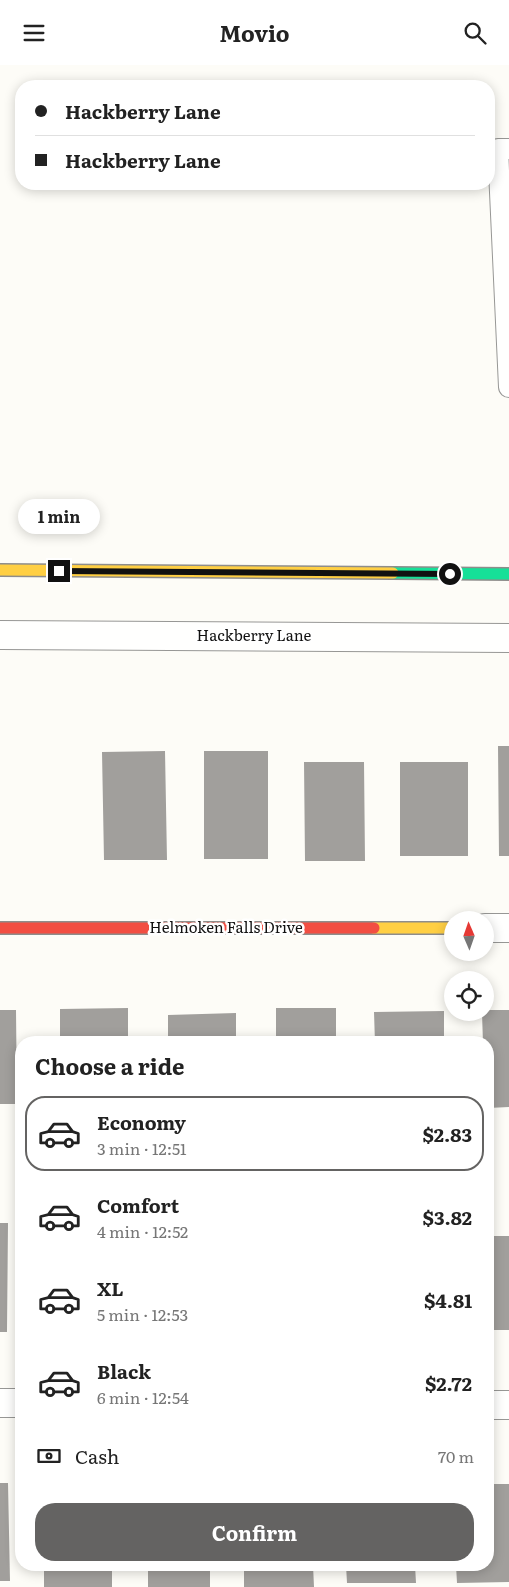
<!DOCTYPE html>
<html lang="en">
<head>
<meta charset="utf-8">
<style>
  body { margin:0; font-family:Literata,serif; background:#f6f6f6; color:#222; height:100vh; display:flex; flex-direction:column; font-size:19px; white-space:nowrap }
  * { box-sizing:border-box; margin:0 }
  p { font-size:16px; color:#767676 }
  .icon { flex:none; width:28px; height:28px; fill:none; stroke:currentColor; stroke-width:2; stroke-linecap:round; stroke-linejoin:round }
  .map { position:relative; flex:1; overflow:hidden }
  .details { position:absolute; left:15px; top:971px; width:479px; height:535px; display:flex; flex-direction:column; background:#fff; border-radius:20px; box-shadow:0 2px 12px #0003 }
  .details>* { flex:none }
  .hud { position:absolute; left:15px; top:15px; width:480px; height:110px; border-radius:20px; box-shadow:0 2px 12px #0003; display:grid; align-content:center; height:110px; padding:0 20px; background:#fff }
  .needle { width:32px; rotate:358deg }
  .tools { position:absolute; left:444px; top:846px; display:grid; gap:10px }
  .tools a { display:grid; place-items:center; width:50px; height:50px; border-radius:50%; background:#fff; box-shadow:0 2px 12px #0003; font-size:25px }
  .end { position:absolute; width:22px; height:22px; margin:-11px; border:6px solid #111; background:#fff; box-shadow:0 0 0 2px #fff }
  .from { border-radius:50% }
  .bubble { position:absolute; height:35px; border-radius:18px; background:#fff; box-shadow:0 2px 12px #0003; font-size:16px; font-weight:700; line-height:35px; text-align:center }
  .hud b { display:flex; align-items:center; gap:18px; height:48px; font-size:19px }
  .hud b+b { border-top:1px solid #e0e0e0 }
  .hud i { width:12px; height:12px; background:#222 }
  ul { padding:0; list-style:none }
  li { display:flex; align-items:center; gap:15px; height:75px; margin:0 10px 8px; padding:0 10px; border:2px solid transparent; border-radius:20px }
  li div { flex:1 }
  li b { display:block; font-size:19px }
  li em { font-style:normal; font-weight:700 }
  li.on { border-color:#646362 }
  li>.icon { width:45px; height:45px; stroke-width:1.5 }
  h2 { padding:0 20px; font-size:22px; line-height:60px }
  .pay { display:flex; align-items:center; gap:12px; height:55px; padding:0 20px; font-size:19px }
  .pay p { margin-inline-start:auto }
  .primary-button { display:flex; gap:10px; margin-top:auto; padding:10px 20px }
  .primary-button a { flex:1; height:58px; border-radius:20px; background:#646362; color:#fff; font-size:20px; font-weight:700; line-height:58px; text-align:center }
  header { display:flex; justify-content:space-between; align-items:center; height:65px; padding:0 20px; background:#fff; font-size:22px; font-weight:700 }
  .map>svg:first-child { display:block }
  .building { fill:#a19f9c }
  .lines { fill:none; stroke-linecap:round; stroke-linejoin:round }
  .lane-casing { stroke:#979795; stroke-width:22 }
  .street-casing { stroke:#979795; stroke-width:30 }
  .fast-casing { stroke:#8e8d8b; stroke-width:14 }
  .slow-casing { stroke:#8e8d8b; stroke-width:14 }
  .jam-casing { stroke:#8e8d8b; stroke-width:14 }
  .lane { stroke:#fffffe; stroke-width:20 }
  .street { stroke:#fffffe; stroke-width:28 }
  .fast { stroke:#16e098; stroke-width:11 }
  .slow { stroke:#ffcf43; stroke-width:11 }
  .jam { stroke:#f24e42; stroke-width:11 }
  .route { stroke:#111; stroke-width:6 }
  .labels { text-anchor:middle; stroke-width:5; stroke-linejoin:round; paint-order:stroke }
  .street-label { font-size:15px; fill:#111; stroke:#fff }
</style>
</head>
<body>
<header><svg class="icon" aria-label="menu" viewBox="0 0 24 24"><path d="M4 6h16M4 12h16M4 18h16"/></svg>Movio<svg class="icon" aria-label="search" viewBox="0 0 24 24"><circle cx="10" cy="10" r="6"/><path d="M15 15l6 6"/></svg></header>
<div class="map">
<svg width="509" height="1522" viewBox="0 0 509 1522">
  <rect width="100%" height="100%" fill="#fdfcf7"/>
  <path class="building" d="M498 681H509V791H499Z
    M165 686 167 795H104L102 687Z
    M204 686H268V794H204Z
    M304 697H364L365 796H305Z
    M400 697H468V791H400Z
    M128 943V978H60V944Z
    M276 943H336V978H276Z
    M0 945H16L17 1039H0Z
    M485 945H509V1042L488 1043V978H483L482 948H485Z
    M444 946V978H375L374 947Z
    M236 948V978H168V950Z
    M0 1158H8L7 1267H0Z
    M488 1171H509V1265H488Z
    M0 1418H8L10 1516H0Z
    M488 1419H509V1517L457 1518 456 1500H488Z
    M44 1500H112V1522H44Z
    M148 1500H210V1522H148Z
    M244 1500H313L314 1522H244Z
    M346 1500H415L416 1518H347Z"/>
  <g class="lines">
    <defs>
      <path id="lane" d="M509 84H498L509 322"/>
      <path id="street" d="M0 570 509 573
        M485 863H509
        M0 1338H21
        M488 1340H509"/>
      <path id="fast" d="M393 508 509 509"/>
      <path id="slow" d="M0 505 393 508
        M374 863H452"/>
      <path id="jam" d="M0 863H374"/>
    </defs>
    <use href="#lane" class="lane-casing"/>
    <use href="#street" class="street-casing"/>
    <use href="#fast" class="fast-casing"/>
    <use href="#slow" class="slow-casing"/>
    <use href="#jam" class="jam-casing"/>
    <use href="#lane" class="lane"/>
    <use href="#street" class="street"/>
    <use href="#fast" class="fast"/>
    <use href="#slow" class="slow"/>
    <use href="#jam" class="jam"/>
  </g>
  <g class="lines">
    <path class="route" d="M59 506 450 509"/>
  </g>
  <g class="labels">
    <g class="street-label">
      <text x="254" y="576">Hackberry Lane</text>
      <text x="226" y="868">Helmoken Falls Drive</text>
    </g>
  </g>
</svg>
<div class="tools">
<a><svg class="needle" viewBox="-14 -14 28 28"><path d="M0-13l5 13h-10z" fill="#e53935"/><path d="M0 13l5-13h-10z" fill="#767676"/></svg></a>
<a><svg class="icon" aria-label="locate" viewBox="0 0 24 24"><circle cx="12" cy="12" r="6"/><path d="M12 2v4M12 18v4M2 12h4M18 12h4"/></svg></a>
</div>
<i class="end from" style="left:450px;top:509px"></i>
<i class="end" style="left:59px;top:506px"></i>
<div class="bubble" style="left:18px;top:434px;width:82px">1 min</div>
<div class="hud">
<b><i class="from"></i>Hackberry Lane</b>
<b><i></i>Hackberry Lane</b>
</div>
<section class="details">
<h2>Choose a ride</h2>
<ul>
<li class="on"><svg class="icon" aria-label="car" viewBox="0 0 24 24"><path d="M5 17H2v-5l4-1 3-4h7l3 4 3 1v5h-3M9 17h6M6 11h13"/><circle cx="7" cy="17" r="2"/><circle cx="17" cy="17" r="2"/></svg><div><b>Economy</b><p>3 min · 12:51</p></div><em>$2.83</em></li>
<li><svg class="icon" aria-label="car" viewBox="0 0 24 24"><path d="M5 17H2v-5l4-1 3-4h7l3 4 3 1v5h-3M9 17h6M6 11h13"/><circle cx="7" cy="17" r="2"/><circle cx="17" cy="17" r="2"/></svg><div><b>Comfort</b><p>4 min · 12:52</p></div><em>$3.82</em></li>
<li><svg class="icon" aria-label="car" viewBox="0 0 24 24"><path d="M5 17H2v-5l4-1 3-4h7l3 4 3 1v5h-3M9 17h6M6 11h13"/><circle cx="7" cy="17" r="2"/><circle cx="17" cy="17" r="2"/></svg><div><b>XL</b><p>5 min · 12:53</p></div><em>$4.81</em></li>
<li><svg class="icon" aria-label="car" viewBox="0 0 24 24"><path d="M5 17H2v-5l4-1 3-4h7l3 4 3 1v5h-3M9 17h6M6 11h13"/><circle cx="7" cy="17" r="2"/><circle cx="17" cy="17" r="2"/></svg><div><b>Black</b><p>6 min · 12:54</p></div><em>$2.72</em></li>
</ul>
<div class="pay"><svg class="icon" aria-label="cash" viewBox="0 0 24 24"><path d="M3 7h18v10H3z"/><circle cx="12" cy="12" r="2"/></svg>Cash<p>70 m</p></div>
<div class="primary-button"><a>Confirm</a></div>
</section>
</div>
</body>
</html>
